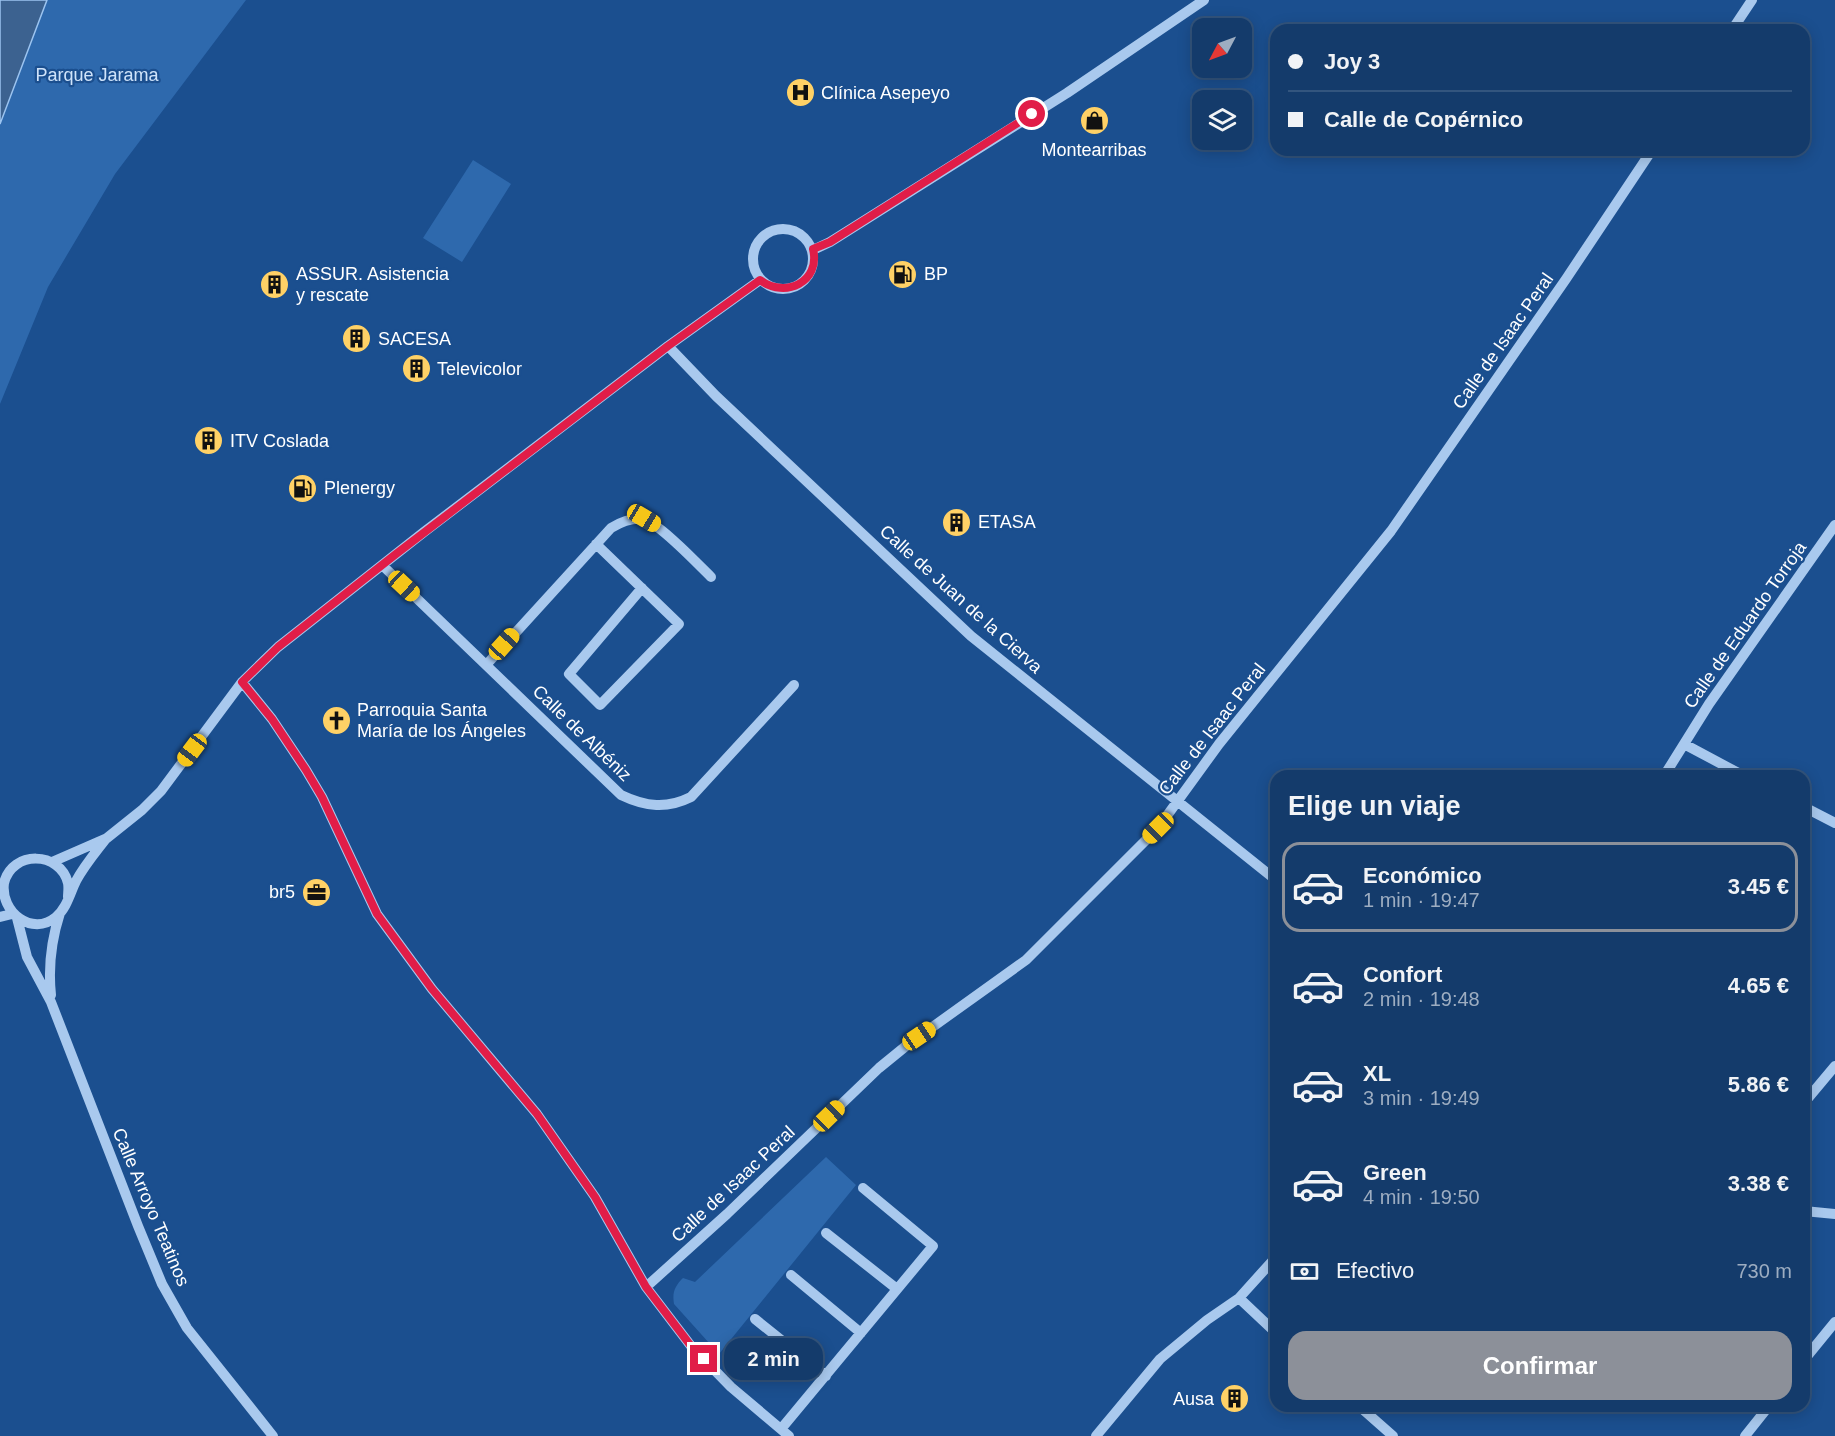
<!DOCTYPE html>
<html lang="es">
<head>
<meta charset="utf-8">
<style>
  body { margin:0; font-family:Helvetica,sans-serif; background:#214673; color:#f1f3f6; height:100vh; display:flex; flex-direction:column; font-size:22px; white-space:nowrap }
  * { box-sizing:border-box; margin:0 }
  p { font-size:20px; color:#9dadc1 }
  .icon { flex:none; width:33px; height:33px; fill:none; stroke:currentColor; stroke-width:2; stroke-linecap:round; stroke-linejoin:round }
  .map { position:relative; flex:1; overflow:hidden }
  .drawer { position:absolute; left:1270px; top:770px; width:540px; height:642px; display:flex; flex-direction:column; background:#143b6b; border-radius:18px; box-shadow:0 3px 15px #0003,0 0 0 2px #33557e }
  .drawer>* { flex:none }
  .hud { position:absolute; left:1270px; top:24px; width:540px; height:132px; border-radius:18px; box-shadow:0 3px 15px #0003,0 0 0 2px #33557e; display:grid; align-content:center; height:132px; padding:0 18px; background:#143b6b }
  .needle { width:39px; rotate:229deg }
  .tools { position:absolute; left:1192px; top:18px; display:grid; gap:12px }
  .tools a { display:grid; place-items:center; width:60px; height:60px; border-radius:12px; background:#143b6b; box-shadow:0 3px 15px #0003,0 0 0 2px #33557e; font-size:30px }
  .end { position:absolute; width:27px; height:27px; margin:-14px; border:8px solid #e11d48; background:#fff; box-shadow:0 0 0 3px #fff }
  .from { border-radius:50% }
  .bubble { position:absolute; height:42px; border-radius:18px; background:#143b6b; box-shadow:0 3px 15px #0003,0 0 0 2px #33557e; font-size:20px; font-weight:800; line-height:42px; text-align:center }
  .car { position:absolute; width:18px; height:36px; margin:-18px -9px; border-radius:8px; box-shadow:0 0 4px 2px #0007; background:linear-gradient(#f5c518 24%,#345 0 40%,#f5c518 0 76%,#345 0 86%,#f5c518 0) }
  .hud b { display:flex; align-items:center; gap:21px; height:57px; font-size:22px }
  .hud b+b { border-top:2px solid #33557e }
  .hud i { width:15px; height:15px; background:#f1f3f6 }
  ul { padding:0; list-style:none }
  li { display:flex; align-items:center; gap:18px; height:90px; margin:0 12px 9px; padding:0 6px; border:3px solid transparent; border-radius:18px }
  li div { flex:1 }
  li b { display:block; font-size:22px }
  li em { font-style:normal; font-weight:800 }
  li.active { border-color:#8c9099 }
  li>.icon { width:54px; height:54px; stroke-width:1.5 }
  h2 { padding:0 18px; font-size:27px; line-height:72px }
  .pay { display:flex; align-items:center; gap:15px; height:66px; padding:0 18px; font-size:22px }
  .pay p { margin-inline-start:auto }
  .cta { display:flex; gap:12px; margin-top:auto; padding:12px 18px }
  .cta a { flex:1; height:69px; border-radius:18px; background:#8c9099; color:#fff; font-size:24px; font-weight:800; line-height:69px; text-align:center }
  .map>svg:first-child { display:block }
  .green { fill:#2e69ad }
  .water { fill:#3c6290; stroke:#9cc4f0; stroke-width:1.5 }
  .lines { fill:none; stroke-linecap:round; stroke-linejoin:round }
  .minor { stroke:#a9c9ee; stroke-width:10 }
  .route { stroke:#e11d48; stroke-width:8 }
  .labels { text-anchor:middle; stroke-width:4.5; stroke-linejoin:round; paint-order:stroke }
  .park-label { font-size:18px; fill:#cfe3fa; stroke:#1b4f8f }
  .poi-label { font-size:18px; fill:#fff; stroke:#1b4f8f; text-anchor:start }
  .street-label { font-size:18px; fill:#fff; stroke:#1b4f8f }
</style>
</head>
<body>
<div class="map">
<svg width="1835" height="1436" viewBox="0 0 1835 1436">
  <rect width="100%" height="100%" fill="#1b4f8f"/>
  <path class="green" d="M0 0H246L115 174 48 287 0 404Z
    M473 160 511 184 462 262 423 238Z
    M826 1157 856 1185 719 1354 674 1304C672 1292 675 1286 683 1278L695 1282Z"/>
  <path class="water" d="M0 0H47L0 124Z"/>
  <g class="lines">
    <path class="minor" d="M1732 30 1752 0
      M753 259a30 30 0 1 1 60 0a30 30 0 1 1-60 0Z
      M813 250 830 242 1067 93 1204 0
      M668 346 716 396 971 636 1276 880
      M596 544 679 624 600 705 569 674 642 588
      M382 565 621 795C646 807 667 809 691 797L794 685
      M487 664 611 528C621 522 631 518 642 519 656 520 699 565 711 577
      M242 682 272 719 306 770 322 797 377 914 432 989 537 1114 595 1197 646 1287 691 1346 731 1387 789 1436
      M1684 744 1744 776
      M1664 776 1709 704 1835 525
      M1804 807 1835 823
      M52 862 107 838 142 810 161 791 242 682 278 647 424 532 668 346 760 280
      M68 897C68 893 69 888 68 883 60 851 12 850 4 883 0 912 32 937 56 917 67 908 70 893 76 881 84 866 95 853 105 840
      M0 917 12 914
      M17 918 27 957 51 1002 138 1226 162 1284 187 1328 273 1436
      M51 995C48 967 51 941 60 913
      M1804 1103 1835 1066
      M1804 1211 1835 1214
      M826 1233 897 1289
      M791 1275 861 1333
      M646 1287 727 1214 879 1068 906 1046 1026 960 1158 828 1219 744 1391 531 1566 279 1652 150
      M1239 1298 1276 1333
      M755 1319 826 1376
      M1804 1360 1835 1322
      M1359 1406 1393 1436
      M781 1429 933 1246 863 1188
      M1096 1436 1160 1359 1207 1320 1239 1298 1276 1257
      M1745 1436 1769 1406"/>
  </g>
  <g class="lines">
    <path class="route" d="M704 1359 691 1346 646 1287 595 1197 537 1114 432 989 377 914 322 797 306 770 272 719 242 682 278 647 396 554 668 346 760 280C785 299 821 282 813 249L830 242 1032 114"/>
  </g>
  <defs>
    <symbol id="hospital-disc" viewBox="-11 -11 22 22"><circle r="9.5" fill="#ffd166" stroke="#1b4f8f"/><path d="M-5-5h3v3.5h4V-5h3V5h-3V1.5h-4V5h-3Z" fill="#111"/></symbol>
    <symbol id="shop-disc" viewBox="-11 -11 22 22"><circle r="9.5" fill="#ffd166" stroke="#1b4f8f"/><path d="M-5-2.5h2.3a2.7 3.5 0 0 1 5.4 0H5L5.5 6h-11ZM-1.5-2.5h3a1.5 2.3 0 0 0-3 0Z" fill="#111"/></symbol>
    <symbol id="fuel-disc" viewBox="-11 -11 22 22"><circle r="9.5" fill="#ffd166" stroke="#1b4f8f"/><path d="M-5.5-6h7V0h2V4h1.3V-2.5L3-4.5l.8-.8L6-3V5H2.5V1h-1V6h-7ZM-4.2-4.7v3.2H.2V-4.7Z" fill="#111"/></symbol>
    <symbol id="building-disc" viewBox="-11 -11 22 22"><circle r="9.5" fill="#ffd166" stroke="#1b4f8f"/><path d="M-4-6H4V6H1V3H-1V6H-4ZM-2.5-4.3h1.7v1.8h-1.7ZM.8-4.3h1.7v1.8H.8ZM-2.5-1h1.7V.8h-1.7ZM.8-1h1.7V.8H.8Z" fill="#111"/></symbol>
    <symbol id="church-disc" viewBox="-11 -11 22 22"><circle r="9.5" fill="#ffd166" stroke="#1b4f8f"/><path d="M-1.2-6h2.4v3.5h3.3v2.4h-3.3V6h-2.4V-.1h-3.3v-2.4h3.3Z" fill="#111"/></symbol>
    <symbol id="office-disc" viewBox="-11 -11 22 22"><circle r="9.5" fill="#ffd166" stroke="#1b4f8f"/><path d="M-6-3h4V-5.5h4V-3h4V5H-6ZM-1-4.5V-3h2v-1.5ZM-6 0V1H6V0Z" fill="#111"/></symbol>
  </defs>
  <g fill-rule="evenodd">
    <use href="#hospital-disc" x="784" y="76" width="33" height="33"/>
    <use href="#shop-disc" x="1078" y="104" width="33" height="33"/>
    <use href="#fuel-disc" x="886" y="258" width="33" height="33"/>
    <use href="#building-disc" x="258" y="268" width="33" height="33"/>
    <use href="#building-disc" x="340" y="322" width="33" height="33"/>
    <use href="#building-disc" x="400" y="352" width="33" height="33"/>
    <use href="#building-disc" x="192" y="424" width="33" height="33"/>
    <use href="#fuel-disc" x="286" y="472" width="33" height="33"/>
    <use href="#building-disc" x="940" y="506" width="33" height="33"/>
    <use href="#church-disc" x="320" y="704" width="33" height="33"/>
    <use href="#office-disc" x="300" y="876" width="33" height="33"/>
    <use href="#building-disc" x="1218" y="1382" width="33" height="33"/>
  </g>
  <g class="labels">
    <g class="park-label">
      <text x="97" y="81">Parque Jarama</text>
    </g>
    <g class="poi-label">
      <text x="821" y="99">Clínica Asepeyo</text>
      <text x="1094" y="156" text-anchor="middle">Montearribas</text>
      <text x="296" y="280">ASSUR. Asistencia<tspan x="296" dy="21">y rescate</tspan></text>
      <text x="924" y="280">BP</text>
      <text x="378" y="345">SACESA</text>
      <text x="437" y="375">Televicolor</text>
      <text x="230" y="447">ITV Coslada</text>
      <text x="324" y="494">Plenergy</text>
      <text x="978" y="528">ETASA</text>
      <text x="357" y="716">Parroquia Santa<tspan x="357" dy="21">María de los Ángeles</tspan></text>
      <text x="295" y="898" text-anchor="end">br5</text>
      <text x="1214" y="1405" text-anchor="end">Ausa</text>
    </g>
    <g class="street-label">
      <text transform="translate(1503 341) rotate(-55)" y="6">Calle de Isaac Peral</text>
      <text transform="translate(961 599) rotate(42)" y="6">Calle de Juan de la Cierva</text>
      <text transform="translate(1745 625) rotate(-55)" y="6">Calle de Eduardo Torroja</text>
      <text transform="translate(1212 729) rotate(-52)" y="6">Calle de Isaac Peral</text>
      <text transform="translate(582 733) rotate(44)" y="6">Calle de Albéniz</text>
      <text transform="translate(733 1184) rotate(-43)" y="6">Calle de Isaac Peral</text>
      <text transform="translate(151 1207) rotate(67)" y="6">Calle Arroyo Teatinos</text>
    </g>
  </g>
</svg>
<div class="tools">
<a><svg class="needle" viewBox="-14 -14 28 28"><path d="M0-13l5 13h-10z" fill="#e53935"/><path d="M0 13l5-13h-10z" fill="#9dadc1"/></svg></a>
<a><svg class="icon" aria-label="layers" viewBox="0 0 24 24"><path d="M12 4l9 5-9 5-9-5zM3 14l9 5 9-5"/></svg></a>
</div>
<i class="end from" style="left:1032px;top:114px"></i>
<i class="end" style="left:704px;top:1359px"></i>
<div class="bubble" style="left:724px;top:1338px;width:99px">2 min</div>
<i class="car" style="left:644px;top:518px;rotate:121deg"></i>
<i class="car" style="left:404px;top:586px;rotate:133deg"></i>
<i class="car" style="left:504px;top:644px;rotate:42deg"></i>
<i class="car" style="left:192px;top:750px;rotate:217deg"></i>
<i class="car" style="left:1158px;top:828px;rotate:225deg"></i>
<i class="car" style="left:919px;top:1036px;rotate:56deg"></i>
<i class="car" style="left:829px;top:1116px;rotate:46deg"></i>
<div class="hud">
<b><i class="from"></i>Joy 3</b>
<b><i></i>Calle de Copérnico</b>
</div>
<section class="drawer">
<h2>Elige un viaje</h2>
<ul>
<li class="active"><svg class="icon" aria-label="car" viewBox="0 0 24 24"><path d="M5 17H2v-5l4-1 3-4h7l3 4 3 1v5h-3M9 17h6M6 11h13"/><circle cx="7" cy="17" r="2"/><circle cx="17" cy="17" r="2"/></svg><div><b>Económico</b><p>1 min · 19:47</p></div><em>3.45 €</em></li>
<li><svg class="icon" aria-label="car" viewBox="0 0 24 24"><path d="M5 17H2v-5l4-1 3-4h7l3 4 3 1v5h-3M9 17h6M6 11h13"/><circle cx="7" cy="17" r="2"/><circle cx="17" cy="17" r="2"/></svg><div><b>Confort</b><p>2 min · 19:48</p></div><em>4.65 €</em></li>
<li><svg class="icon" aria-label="car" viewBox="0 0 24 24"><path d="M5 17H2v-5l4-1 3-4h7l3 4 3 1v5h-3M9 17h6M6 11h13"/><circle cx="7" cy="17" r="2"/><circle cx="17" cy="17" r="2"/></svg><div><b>XL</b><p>3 min · 19:49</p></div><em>5.86 €</em></li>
<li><svg class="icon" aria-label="car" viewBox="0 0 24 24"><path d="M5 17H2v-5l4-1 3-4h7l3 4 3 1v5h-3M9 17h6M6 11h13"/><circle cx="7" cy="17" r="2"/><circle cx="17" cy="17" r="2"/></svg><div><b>Green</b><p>4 min · 19:50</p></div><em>3.38 €</em></li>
</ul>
<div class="pay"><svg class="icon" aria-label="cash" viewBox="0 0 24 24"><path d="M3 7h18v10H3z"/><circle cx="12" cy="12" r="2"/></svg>Efectivo<p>730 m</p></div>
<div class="cta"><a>Confirmar</a></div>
</section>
</div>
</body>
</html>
